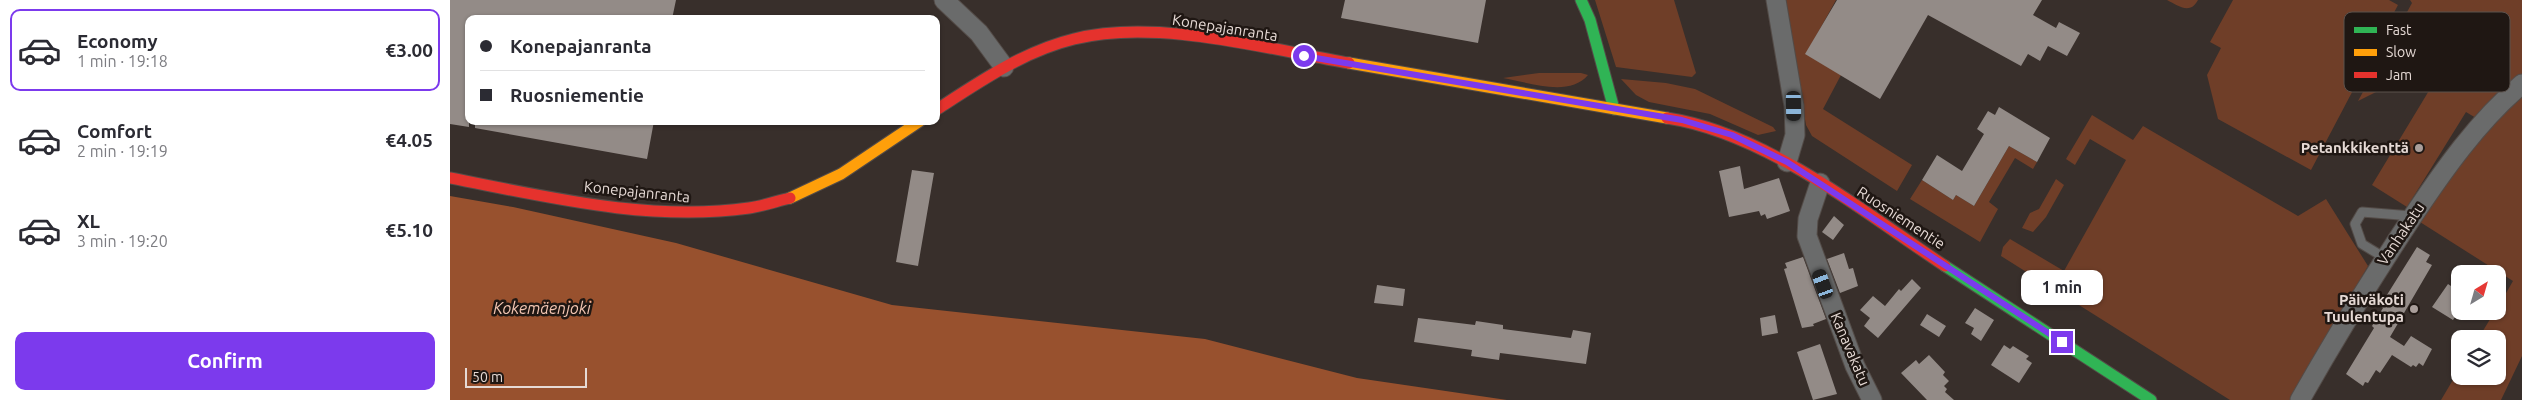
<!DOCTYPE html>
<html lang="en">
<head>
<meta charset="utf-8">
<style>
  body { margin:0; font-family:Ubuntu,sans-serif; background:#f2f2f3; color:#2b2b33; height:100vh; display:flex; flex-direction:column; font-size:19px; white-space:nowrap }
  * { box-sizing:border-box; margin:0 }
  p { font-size:16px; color:#7c7c81 }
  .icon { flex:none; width:28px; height:28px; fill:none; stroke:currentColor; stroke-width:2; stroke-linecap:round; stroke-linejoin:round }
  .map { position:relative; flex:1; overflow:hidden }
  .details { display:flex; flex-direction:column; background:#fff; width:450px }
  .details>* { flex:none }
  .hud { position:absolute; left:15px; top:15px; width:475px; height:110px; border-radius:10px; box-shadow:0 1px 4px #0004; display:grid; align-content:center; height:110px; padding:0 15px; background:#fff }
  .needle { width:32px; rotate:37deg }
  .controls { position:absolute; left:2001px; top:265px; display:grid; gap:10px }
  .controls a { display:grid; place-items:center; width:55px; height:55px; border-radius:10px; background:#fff; box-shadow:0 1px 4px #0004; font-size:25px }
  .scale { position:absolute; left:15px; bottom:12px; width:122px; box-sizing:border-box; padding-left:5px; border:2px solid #e6dad5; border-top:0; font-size:14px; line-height:18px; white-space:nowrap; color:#e6dad5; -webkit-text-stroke:4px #1f1713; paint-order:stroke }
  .end { position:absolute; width:22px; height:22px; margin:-11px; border:6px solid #7c3aed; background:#fff; box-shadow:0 0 0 2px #fff }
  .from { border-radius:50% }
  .bubble { position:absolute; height:35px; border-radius:10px; background:#fff; box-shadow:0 1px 4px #0004; font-size:16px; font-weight:600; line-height:35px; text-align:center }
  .car { position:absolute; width:15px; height:30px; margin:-15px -8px; border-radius:6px; box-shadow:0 0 4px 1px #0007; background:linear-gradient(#222 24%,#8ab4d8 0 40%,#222 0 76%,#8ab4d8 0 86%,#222 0) }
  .hud b { display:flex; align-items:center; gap:18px; height:48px; font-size:19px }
  .hud b+b { border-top:1px solid #e1e1e2 }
  .hud i { width:12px; height:12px; background:#2b2b33 }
  ul { padding:9px 0 0; list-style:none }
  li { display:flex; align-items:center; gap:15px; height:82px; margin:0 10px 8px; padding:0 5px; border:2px solid transparent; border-radius:10px }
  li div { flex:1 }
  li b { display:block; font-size:19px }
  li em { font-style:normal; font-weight:600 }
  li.active { border-color:#7c3aed }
  li>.icon { width:45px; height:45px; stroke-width:1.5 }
  .primary-button { display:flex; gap:10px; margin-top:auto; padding:10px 15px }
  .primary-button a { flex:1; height:58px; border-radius:10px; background:#7c3aed; color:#fff; font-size:20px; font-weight:600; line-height:58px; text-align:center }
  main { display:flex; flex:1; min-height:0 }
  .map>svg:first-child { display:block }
  .green { fill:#6f3e28 }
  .water { fill:#98512e }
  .building { fill:#938b87 }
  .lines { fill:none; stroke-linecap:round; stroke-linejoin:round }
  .lane-casing { stroke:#534b47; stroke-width:11 }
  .street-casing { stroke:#534b47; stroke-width:21 }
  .fast-casing { stroke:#534b47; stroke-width:13 }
  .slow-casing { stroke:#534b47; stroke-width:13 }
  .jam-casing { stroke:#534b47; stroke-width:13 }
  .lane { stroke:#6a6b6b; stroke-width:9 }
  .street { stroke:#6a6b6b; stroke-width:19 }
  .fast { stroke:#30b455; stroke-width:11 }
  .slow { stroke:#ff9f0a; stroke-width:11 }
  .jam { stroke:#e5322d; stroke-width:11 }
  .route { stroke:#7c3aed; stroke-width:6 }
  .poi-dot { fill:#a99e9a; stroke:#1f1713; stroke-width:2 }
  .labels { text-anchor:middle; stroke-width:5; stroke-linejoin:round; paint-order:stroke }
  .street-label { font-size:15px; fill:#e6dad5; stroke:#1f1713 }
  .poi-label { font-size:15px; font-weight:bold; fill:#e6dad5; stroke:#1f1713; text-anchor:end }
  .water-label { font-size:16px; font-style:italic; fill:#f3c6b2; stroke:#1f1713 }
  .key { fill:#1f1713; stroke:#5b524d; stroke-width:1 }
  .key-label { font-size:14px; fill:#e6dad5 }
</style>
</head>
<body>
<main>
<section class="details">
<ul>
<li class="active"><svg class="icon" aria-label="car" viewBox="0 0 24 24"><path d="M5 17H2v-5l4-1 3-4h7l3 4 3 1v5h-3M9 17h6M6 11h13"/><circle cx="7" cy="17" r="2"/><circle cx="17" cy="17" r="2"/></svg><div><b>Economy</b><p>1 min · 19:18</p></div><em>€3.00</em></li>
<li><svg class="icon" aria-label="car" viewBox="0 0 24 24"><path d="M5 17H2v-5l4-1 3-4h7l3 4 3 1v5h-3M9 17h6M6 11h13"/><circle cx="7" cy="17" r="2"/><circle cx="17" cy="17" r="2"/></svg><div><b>Comfort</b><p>2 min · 19:19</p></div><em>€4.05</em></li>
<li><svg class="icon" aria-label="car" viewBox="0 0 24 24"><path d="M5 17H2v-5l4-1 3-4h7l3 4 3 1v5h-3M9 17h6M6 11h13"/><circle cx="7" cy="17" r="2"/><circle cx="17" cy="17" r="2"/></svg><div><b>XL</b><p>3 min · 19:20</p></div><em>€5.10</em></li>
</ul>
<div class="primary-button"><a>Confirm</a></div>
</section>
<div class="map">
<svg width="2072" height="400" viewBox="0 0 2072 400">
  <rect width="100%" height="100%" fill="#382f2b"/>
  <path class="green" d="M1145 0H1224L1246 73 1242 77 1166 67Z
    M1334 0H1386L1356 54 1391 75 1373 109 1462 165 1447 191 1362 136 1356 125Z
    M1717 0H1748C1740 15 1729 6 1717 0Z
    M1783 0H1939L1948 5 1861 170 1768 119 1757 75 1771 48 1760 42Z
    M1960 0H2072V77L2026 118 2016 112 1957 207 1922 185 1980 89 1958 76 1908 101 1962 3Z
    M1089 73H1131L1138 75C1119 98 1078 82 1053 78Z
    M1171 79 1216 83 1245 89 1323 127 1326 131 1308 135 1260 114 1199 102 1186 95Z
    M2072 93V356L2051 400H1991L2010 368V376H2048V339H2028L2045 311H2048V307L2063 281 1970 222 2011 159Z
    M1642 115 1683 140 1693 126 1848 216 1876 199 1918 266 1840 400H1780L1551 256 1553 247 1560 239 1614 271 1676 160 1640 139 1625 165 1616 159Z
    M1559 146 1587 162 1583 169 1565 158 1539 202 1548 209 1530 242 1460 199 1472 180 1503 200 1506 195 1524 206Z
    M1606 179 1614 185 1596 217 1583 232 1572 228 1580 213 1589 209Z"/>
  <path class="water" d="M0 196 63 207 226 243 442 305 755 339 907 378 1057 400H0Z"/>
  <path class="building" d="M0 0H226L222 19H19V127L0 124Z
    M895 0H1036L1028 43 891 18Z
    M1387 0H1592L1583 15 1606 28 1609 22 1630 33 1617 56 1598 46 1590 61 1578 54 1571 66 1478 15 1430 99 1355 54Z
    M1549 107 1600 138 1587 162 1559 146 1524 206 1506 195 1503 200 1472 180 1487 155 1512 171 1534 134 1527 129 1538 111 1545 115Z
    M25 121H204L197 159 25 128Z
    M1290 166 1294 189 1329 178 1340 211 1317 219 1315 214 1311 216 1309 211 1279 217 1269 171Z
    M462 170 484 173 468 266 446 262Z
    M1384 216 1394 225 1383 240 1372 232Z
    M1967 247 1980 255 1976 262 1982 265 1940 337 1954 346 1961 336 1982 349 1973 366 1969 363 1966 367 1963 365 1961 367 1942 355 1930 373 1926 370 1918 383 1915 382 1913 386 1896 374 1924 328 1922 326 1933 308 1930 306Z
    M1394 253 1399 269 1403 268 1408 286 1390 293 1377 259Z
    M1353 257 1376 319 1363 324 1364 326 1352 328 1334 269 1337 268 1335 263Z
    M1462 279 1471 288 1428 338 1414 326 1420 318 1410 310 1423 296 1435 306 1449 289 1451 291Z
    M1998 284 2010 292V320L2005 317 2003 320 1982 307Z
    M927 285 955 289 953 306 924 303Z
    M1525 308 1544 320 1531 341 1521 334 1524 328 1515 323Z
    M1477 314 1496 326 1489 337 1470 325Z
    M1325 315 1328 333 1312 336 1310 318Z
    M968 318 1025 325 1026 321 1053 325V329L1121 338 1123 330 1141 333 1136 364 1050 353 1049 360 1021 356 1022 350 964 342Z
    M1370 344 1387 394 1363 400 1347 352Z
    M1554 345 1560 349 1563 346 1579 356 1576 359 1582 363 1569 383 1541 365Z
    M1479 355 1495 372 1493 375 1499 381 1494 386 1497 389 1495 392 1504 400H1477L1451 373 1466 360 1469 364Z"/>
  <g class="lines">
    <defs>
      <path id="lane" d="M1935 258 1912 244 1905 224 1912 212 1962 216"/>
      <path id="street" d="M494 0 529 33 554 67
        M1326 0 1344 106 1345 135 1337 162
        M1370 183 1358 219 1357 236 1405 366 1422 400
        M1850 400C1885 338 1922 278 1961 219 1993 171 2028 121 2072 84"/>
      <path id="fast" d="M1131 0 1140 20 1164 109
        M1495 266 1701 400"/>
      <path id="slow" d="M899 63 1217 118
        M340 198 391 174 470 121"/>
      <path id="jam" d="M486 110C529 82 574 51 624 39 706 18 817 49 899 63
        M1217 118C1316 133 1412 211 1495 266
        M0 178C98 197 199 222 299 208 313 206 327 201 340 198"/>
    </defs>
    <use href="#lane" class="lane-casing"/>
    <use href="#street" class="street-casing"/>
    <use href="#fast" class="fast-casing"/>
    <use href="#slow" class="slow-casing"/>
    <use href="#jam" class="jam-casing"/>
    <use href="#lane" class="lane"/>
    <use href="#street" class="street"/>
    <use href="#fast" class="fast"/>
    <use href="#slow" class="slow"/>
    <use href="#jam" class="jam"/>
  </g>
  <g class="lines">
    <path class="route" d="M854 56 1232 120 1282 135 1337 162 1612 342"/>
  </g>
  <g class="poi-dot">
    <circle cx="1969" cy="148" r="5"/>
    <circle cx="1964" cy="309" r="5"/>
  </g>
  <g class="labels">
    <g class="street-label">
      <text transform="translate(775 28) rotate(9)" y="5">Konepajanranta</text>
      <text transform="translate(187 192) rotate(6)" y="5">Konepajanranta</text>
      <text transform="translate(1451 218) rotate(33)" y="5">Ruosniementie</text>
      <text transform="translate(1951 234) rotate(-56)" y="5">Vanhakatu</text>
      <text transform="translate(1400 349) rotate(67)" y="5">Kanavakatu</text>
    </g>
    <g class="poi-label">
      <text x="1959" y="153">Petankkikenttä</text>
      <text x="1954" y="305">Päiväkoti<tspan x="1954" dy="17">Tuulentupa</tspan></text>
    </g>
    <g class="water-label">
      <text x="92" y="314">Kokemäenjoki</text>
    </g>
  </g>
  <rect x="1894" y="12" width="166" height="80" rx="8" class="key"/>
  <rect x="1904" y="27" width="23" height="6" fill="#30b455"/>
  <rect x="1904" y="49" width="23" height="7" fill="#ff9f0a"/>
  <rect x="1904" y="72" width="23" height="6" fill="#e5322d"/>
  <g class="key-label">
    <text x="1936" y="35">Fast</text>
    <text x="1936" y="57">Slow</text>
    <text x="1936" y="80">Jam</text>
  </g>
</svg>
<div class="controls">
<a><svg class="needle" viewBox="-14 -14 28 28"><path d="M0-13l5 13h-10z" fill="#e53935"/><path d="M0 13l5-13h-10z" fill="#7c7c81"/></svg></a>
<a><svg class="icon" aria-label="layers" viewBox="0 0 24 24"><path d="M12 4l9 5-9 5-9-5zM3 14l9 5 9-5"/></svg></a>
</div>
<div class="scale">50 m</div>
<i class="end from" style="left:854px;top:56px"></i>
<i class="end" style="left:1612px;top:342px"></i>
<div class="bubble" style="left:1571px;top:270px;width:82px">1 min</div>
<i class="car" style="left:1344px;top:106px;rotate:179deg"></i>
<i class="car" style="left:1373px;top:284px;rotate:340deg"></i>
<div class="hud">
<b><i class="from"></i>Konepajanranta</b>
<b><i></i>Ruosniementie</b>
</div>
</div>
</main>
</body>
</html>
